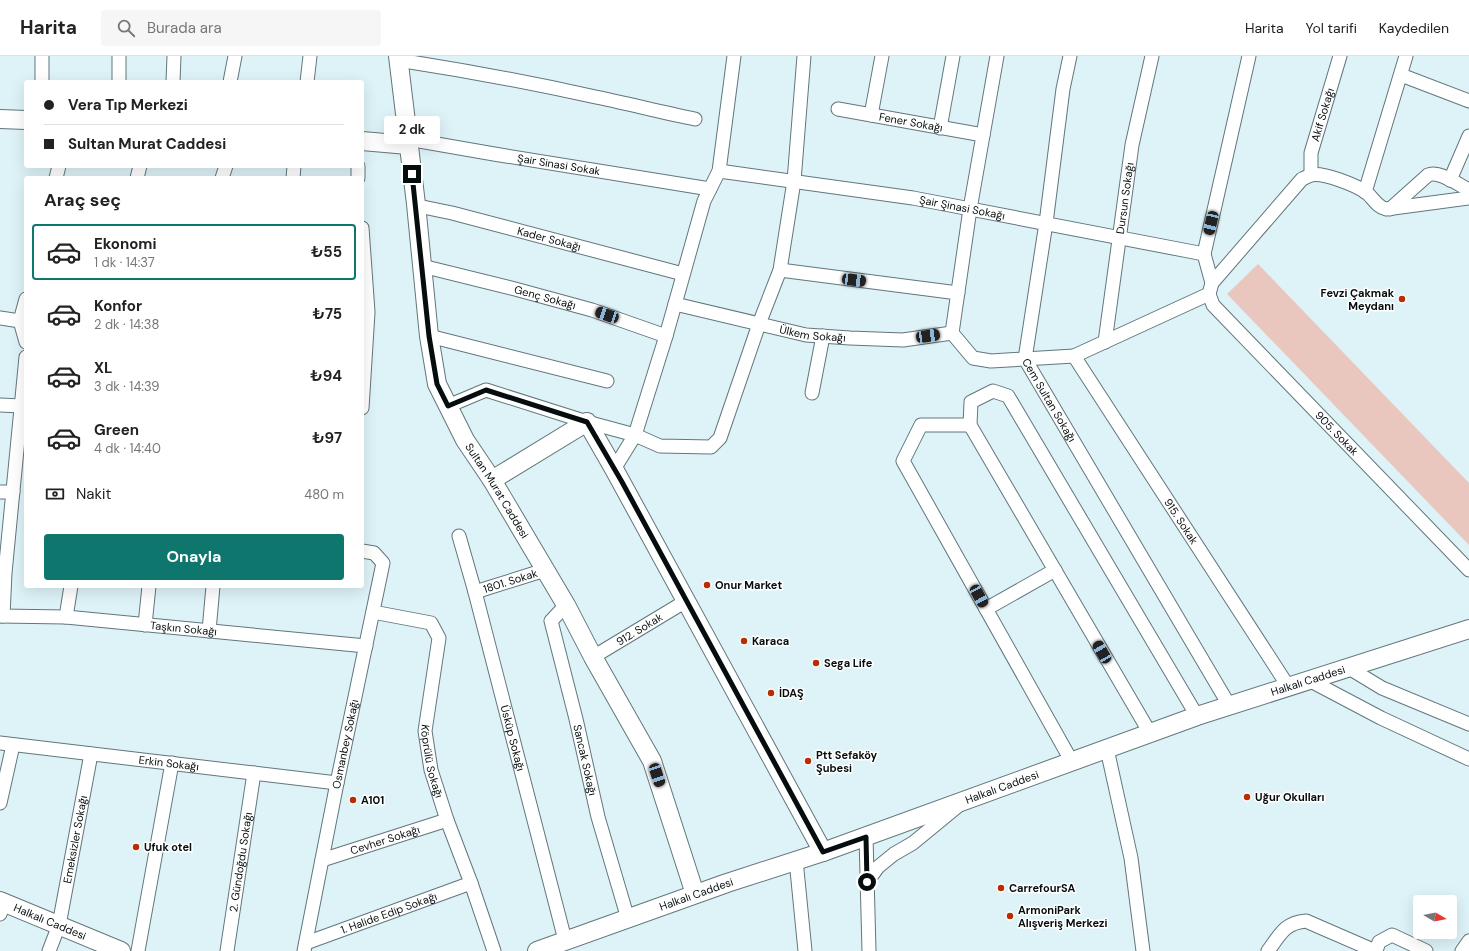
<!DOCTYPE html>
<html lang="tr">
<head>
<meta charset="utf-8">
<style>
  body { margin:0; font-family:"DM Sans",sans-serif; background:#f6f6f6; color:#222; height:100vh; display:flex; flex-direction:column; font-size:15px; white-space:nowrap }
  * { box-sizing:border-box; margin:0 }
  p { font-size:13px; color:#767676 }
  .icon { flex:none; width:22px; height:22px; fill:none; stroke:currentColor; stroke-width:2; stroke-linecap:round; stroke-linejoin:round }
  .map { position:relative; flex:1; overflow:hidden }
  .details { position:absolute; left:24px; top:120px; width:340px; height:412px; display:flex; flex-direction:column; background:#fff; border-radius:4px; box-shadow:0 4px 16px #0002 }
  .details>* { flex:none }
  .top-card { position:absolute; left:24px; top:24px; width:340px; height:88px; border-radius:4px; box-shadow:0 4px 16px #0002; display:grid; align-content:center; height:88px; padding:0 20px; background:#fff }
  .needle { width:26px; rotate:99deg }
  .controls { position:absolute; left:1413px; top:839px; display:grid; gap:8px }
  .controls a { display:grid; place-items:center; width:44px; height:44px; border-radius:4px; background:#fff; box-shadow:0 4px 16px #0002; font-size:20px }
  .end { position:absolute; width:18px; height:18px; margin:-9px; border:5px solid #060d0f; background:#fff; box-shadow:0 0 0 2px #fff }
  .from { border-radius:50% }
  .bubble { position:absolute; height:28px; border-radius:4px; background:#fff; box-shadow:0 4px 16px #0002; font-size:13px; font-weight:700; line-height:28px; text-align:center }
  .car { position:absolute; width:12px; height:24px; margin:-12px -6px; border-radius:5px; box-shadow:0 0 3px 1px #0007; background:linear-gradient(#222 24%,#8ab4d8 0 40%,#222 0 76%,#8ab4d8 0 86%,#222 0) }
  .top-card b { display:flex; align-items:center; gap:14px; height:38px; font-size:15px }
  .top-card b+b { border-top:1px solid #e0e0e0 }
  .top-card i { width:10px; height:10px; background:#222 }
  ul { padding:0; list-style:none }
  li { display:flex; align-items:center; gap:12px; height:56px; margin:0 8px 6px; padding:0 12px; border:2px solid transparent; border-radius:4px }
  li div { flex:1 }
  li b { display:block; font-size:15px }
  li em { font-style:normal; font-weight:700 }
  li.active { border-color:#0f766e }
  li>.icon { width:36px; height:36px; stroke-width:1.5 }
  h2 { padding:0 20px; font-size:18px; line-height:48px }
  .pay { display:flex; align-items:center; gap:10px; height:44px; padding:0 20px; font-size:15px }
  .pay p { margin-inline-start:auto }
  .primary-button { display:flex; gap:8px; margin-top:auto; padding:8px 20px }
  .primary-button a { flex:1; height:46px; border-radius:4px; background:#0f766e; color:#fff; font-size:16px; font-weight:700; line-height:46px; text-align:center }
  header { display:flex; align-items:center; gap:24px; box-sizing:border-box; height:56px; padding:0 20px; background:#fff; border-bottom:1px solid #e0e0e0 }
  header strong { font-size:19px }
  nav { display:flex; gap:22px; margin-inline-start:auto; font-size:14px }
  .search { width:280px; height:36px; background:#f6f6f6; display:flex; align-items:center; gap:10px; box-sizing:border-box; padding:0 14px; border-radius:4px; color:#767676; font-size:15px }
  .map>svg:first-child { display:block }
  .green { fill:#eac7be }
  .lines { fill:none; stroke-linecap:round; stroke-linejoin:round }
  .street-casing { stroke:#62767b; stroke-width:15 }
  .secondary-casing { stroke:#62767b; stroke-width:20 }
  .street { stroke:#fff; stroke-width:13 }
  .secondary { stroke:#fff; stroke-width:18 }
  .route { stroke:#060d0f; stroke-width:5 }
  .poi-dot { fill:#b82e03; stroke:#fff; stroke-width:1.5 }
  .labels { text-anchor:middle; stroke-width:3; stroke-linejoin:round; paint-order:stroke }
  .street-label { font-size:11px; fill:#060d0f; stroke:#fff }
  .poi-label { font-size:11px; font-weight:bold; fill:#060d0f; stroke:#fff; text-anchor:start }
</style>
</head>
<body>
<header>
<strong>Harita</strong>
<div class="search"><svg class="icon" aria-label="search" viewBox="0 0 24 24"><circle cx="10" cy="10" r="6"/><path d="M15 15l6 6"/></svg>Burada ara</div>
<nav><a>Harita</a><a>Yol tarifi</a><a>Kaydedilen</a></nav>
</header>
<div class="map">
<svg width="1469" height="895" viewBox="0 0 1469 895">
  <rect width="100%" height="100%" fill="#ddf3f8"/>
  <path class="green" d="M1258 208 1469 427V489L1227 238Z"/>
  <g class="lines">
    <defs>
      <g id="street">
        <path d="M42 0V26"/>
        <path d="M119 0V26"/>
        <path d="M997 0 970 153 952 277 973 302 991 305 1074 300 1209 238"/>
        <path id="s1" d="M1070 0 1063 33 1046 167 1025 303 1229 649"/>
        <path d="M398 4C463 14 527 26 591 40 626 47 660 56 695 63"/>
        <path d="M1401 19 1469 45"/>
        <path d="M173 26 174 0"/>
        <path d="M230 26 235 0"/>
        <path d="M307 26 310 0"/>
        <path id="s2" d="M838 53 983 79"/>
        <path d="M871 59 882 0"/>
        <path d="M940 72 953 0"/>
        <path id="s3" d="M408 83 494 98 710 133"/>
        <path d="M358 110V122"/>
        <path id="s4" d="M719 115 913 142 1204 198"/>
        <path id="s5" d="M1311 119V97L1340 0"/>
        <path d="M56 122 59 110"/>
        <path d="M137 122 140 110"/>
        <path d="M222 122 226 110"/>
        <path d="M293 122 294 110"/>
        <path d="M1450 124 1469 80"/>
        <path d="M1365 136 1406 0"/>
        <path id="s6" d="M416 148 418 150 452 157 683 218"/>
        <path d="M1390 153 1428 119C1439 114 1459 129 1469 134"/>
        <path d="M362 172 368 256 362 352"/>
        <path id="s7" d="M422 210 515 233 592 254 666 280"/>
        <path d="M780 214 958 237"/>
        <path d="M1212 227 1204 198 1249 0"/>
        <path id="s8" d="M1209 238 1213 249 1469 514"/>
        <path d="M1209 238 1212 227 1302 123C1305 122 1308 120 1311 119 1323 116 1356 129 1367 137 1373 142 1377 151 1386 153L1469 142"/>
        <path id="s9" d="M675 248 806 279 850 282 903 284 952 277"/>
        <path d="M0 262 20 265 26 286"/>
        <path d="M20 265 26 243"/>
        <path d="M429 280 607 325"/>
        <path id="s10" d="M1105 286 1132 89 1152 0"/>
        <path id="s11" d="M1074 300 1288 630"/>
        <path d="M812 337 823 280"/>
        <path d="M0 349 21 350"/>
        <path d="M448 350 486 334 587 366 635 379 660 390 711 391 720 382 759 268 780 214 794 125 804 0"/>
        <path d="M970 369H921L903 405 1072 706"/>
        <path d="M614 413 635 379 666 280 704 145 719 115 734 0"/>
        <path d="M0 436H13"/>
        <path id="s12" d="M459 480 475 536 565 884"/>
        <path id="s13" d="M475 536 545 514"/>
        <path id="s14" d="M566 549 551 565 576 663 598 761 628 863"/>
        <path d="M986 553 1055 514"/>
        <path id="s15" d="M373 556 431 567 439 582 425 675 431 714 447 764 471 827 494 895"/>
        <path id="s16" d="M0 560 66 561 366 590"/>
        <path d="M3 560 5 517 26 301"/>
        <path d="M66 561 71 530"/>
        <path d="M145 569 149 530"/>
        <path d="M209 575 213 530"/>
        <path id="s17" d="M593 601 686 545"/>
        <path d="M1349 612 1382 632 1469 668"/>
        <path d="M1309 624 1381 662 1469 703"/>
        <path d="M1150 677 970 369 971 346 993 335 1008 340 1197 660"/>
        <path id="s18" d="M0 687 337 727"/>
        <path d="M1107 693 1131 802 1143 895"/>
        <path d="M0 747 13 689"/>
        <path d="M866 781 869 895"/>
        <path id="s19" d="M322 804 447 764"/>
        <path d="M796 804 805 895"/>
        <path d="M867 826 878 811 894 798 913 787 958 750"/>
        <path d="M0 858 4 847"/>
        <path id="s20" d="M306 887 471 827"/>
        <path id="s21" d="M49 895 59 869 91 698"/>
        <path d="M138 895 172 707"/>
        <path id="s22" d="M227 895 254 717"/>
        <path id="s23" d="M304 895 337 727 383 507 374 497 362 495"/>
        <path d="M1268 895C1280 879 1284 867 1306 865L1375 895"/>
        <path d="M1376 895 1379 886 1392 879 1426 895"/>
        <path d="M1462 895 1469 885"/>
      </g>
      <g id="secondary">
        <path id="s24" d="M398 0 416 148 429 280 437 328 465 384 492 424 566 549 593 601 652 705 695 838"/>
        <path d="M0 63 26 64"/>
        <path d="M362 85 408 89"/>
        <path d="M492 424 587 366 614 413 823 796"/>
        <path id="s25" d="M0 845 121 895"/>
        <path id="s26" d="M537 895 727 827 823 796 1197 660 1469 573"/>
      </g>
    </defs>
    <use href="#street" class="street-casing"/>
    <use href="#secondary" class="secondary-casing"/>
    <use href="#street" class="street"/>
    <use href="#secondary" class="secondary"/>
  </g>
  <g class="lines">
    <path class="route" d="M412 118 429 280 437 328 448 350 486 334 587 366 622 426 823 796 866 781 867 826"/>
  </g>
  <g class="poi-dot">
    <circle cx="1402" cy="243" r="4"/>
    <circle cx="707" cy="529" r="4"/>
    <circle cx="744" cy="585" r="4"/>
    <circle cx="816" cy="607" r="4"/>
    <circle cx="771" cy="637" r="4"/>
    <circle cx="808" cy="705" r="4"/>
    <circle cx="1247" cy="741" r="4"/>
    <circle cx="353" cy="744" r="4"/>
    <circle cx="136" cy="791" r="4"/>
    <circle cx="1001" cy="832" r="4"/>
    <circle cx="1010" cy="860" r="4"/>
  </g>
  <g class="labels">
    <g class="street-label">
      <text dy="4" stroke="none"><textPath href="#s5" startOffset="62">Akif Sokağı</textPath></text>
      <text dy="4" stroke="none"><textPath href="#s2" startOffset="74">Fener Sokağı</textPath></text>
      <text dy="4" stroke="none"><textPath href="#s3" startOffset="153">Şair Sinasi Sokak</textPath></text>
      <text dy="4" stroke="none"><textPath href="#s10" startOffset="145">Dursun Sokağı</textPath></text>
      <text dy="4" stroke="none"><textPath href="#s4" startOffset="246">Şair Şinasi Sokağı</textPath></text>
      <text dy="4" stroke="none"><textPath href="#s6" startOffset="138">Kader Sokağı</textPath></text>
      <text dy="4" stroke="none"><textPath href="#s7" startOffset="127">Genç Sokağı</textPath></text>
      <text dy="4" stroke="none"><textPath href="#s9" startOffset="141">Ülkem Sokağı</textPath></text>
      <text dy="4" stroke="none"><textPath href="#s1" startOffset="354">Cem Sultan Sokağı</textPath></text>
      <text dy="4" stroke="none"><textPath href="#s8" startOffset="190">905. Sokak</textPath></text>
      <text dy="4" stroke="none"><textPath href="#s24" startOffset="453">Sultan Murat Caddesi</textPath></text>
      <text dy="4" stroke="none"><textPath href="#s11" startOffset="197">915. Sokak</textPath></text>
      <text dy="4" stroke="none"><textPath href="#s13" startOffset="37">1801. Sokak</textPath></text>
      <text dy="4" stroke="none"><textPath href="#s16" startOffset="184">Taşkın Sokağı</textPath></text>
      <text dy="4" stroke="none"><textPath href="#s17" startOffset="54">912. Sokak</textPath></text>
      <text dy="4" stroke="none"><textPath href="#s26" startOffset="817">Halkalı Caddesi</textPath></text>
      <text dy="4" stroke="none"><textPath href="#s12" startOffset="209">Üsküp Sokağı</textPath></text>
      <text dy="4" stroke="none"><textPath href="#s23" startOffset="211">Osmanbey Sokağı</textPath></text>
      <text dy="4" stroke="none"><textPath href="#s14" startOffset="165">Sancak Sokağı</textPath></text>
      <text dy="4" stroke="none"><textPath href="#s15" startOffset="201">Köprülü Sokağı</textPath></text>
      <text dy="4" stroke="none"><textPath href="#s18" startOffset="170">Erkin Sokağı</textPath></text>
      <text dy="4" stroke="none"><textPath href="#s26" startOffset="493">Halkalı Caddesi</textPath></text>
      <text dy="4" stroke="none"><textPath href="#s21" startOffset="115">Emeksizler Sokağı</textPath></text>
      <text dy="4" stroke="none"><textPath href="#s19" startOffset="66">Cevher Sokağı</textPath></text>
      <text dy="4" stroke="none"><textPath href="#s22" startOffset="90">2. Gündoğdu Sokağı</textPath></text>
      <text dy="4" stroke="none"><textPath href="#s26" startOffset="169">Halkalı Caddesi</textPath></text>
      <text dy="4" stroke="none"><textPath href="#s20" startOffset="88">1. Halide Edip Sokağı</textPath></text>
      <text dy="4" stroke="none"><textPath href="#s25" startOffset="54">Halkalı Caddesi</textPath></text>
    </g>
    <g class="poi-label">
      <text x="1394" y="241" text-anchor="end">Fevzi Çakmak<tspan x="1394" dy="13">Meydanı</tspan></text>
      <text x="715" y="533">Onur Market</text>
      <text x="752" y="589">Karaca</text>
      <text x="824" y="611">Sega Life</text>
      <text x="779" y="641">İDAŞ</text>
      <text x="816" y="703">Ptt Sefaköy<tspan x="816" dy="13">Şubesi</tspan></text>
      <text x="1255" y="745">Uğur Okulları</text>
      <text x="361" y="748">A101</text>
      <text x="144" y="795">Ufuk otel</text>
      <text x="1009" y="836">CarrefourSA</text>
      <text x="1018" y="858">ArmoniPark<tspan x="1018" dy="13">Alışveriş Merkezi</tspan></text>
    </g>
  </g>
</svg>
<div class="controls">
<a><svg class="needle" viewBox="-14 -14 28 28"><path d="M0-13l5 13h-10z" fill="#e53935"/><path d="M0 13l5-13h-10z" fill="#767676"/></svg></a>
</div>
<i class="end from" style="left:867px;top:826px"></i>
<i class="end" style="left:412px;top:118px"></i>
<div class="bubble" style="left:384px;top:60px;width:56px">2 dk</div>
<i class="car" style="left:1211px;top:167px;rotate:193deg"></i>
<i class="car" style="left:854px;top:224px;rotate:97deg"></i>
<i class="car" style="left:607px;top:259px;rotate:289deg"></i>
<i class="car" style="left:928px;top:280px;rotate:82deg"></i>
<i class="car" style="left:979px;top:540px;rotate:151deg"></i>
<i class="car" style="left:1102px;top:596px;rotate:330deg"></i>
<i class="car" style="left:657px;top:719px;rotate:162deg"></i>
<div class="top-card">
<b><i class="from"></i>Vera Tıp Merkezi</b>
<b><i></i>Sultan Murat Caddesi</b>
</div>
<section class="details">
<h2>Araç seç</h2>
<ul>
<li class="active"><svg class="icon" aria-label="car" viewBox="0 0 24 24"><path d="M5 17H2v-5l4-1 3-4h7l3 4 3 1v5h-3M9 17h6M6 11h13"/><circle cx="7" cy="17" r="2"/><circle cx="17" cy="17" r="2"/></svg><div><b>Ekonomi</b><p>1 dk · 14:37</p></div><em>₺55</em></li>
<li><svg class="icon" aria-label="car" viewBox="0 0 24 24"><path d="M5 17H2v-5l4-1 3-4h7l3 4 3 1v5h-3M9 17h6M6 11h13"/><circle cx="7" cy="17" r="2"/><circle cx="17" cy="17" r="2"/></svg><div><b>Konfor</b><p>2 dk · 14:38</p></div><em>₺75</em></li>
<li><svg class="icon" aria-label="car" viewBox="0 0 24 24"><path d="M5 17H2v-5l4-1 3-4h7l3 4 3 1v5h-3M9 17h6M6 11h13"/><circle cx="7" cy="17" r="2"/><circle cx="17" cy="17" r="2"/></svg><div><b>XL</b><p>3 dk · 14:39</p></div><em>₺94</em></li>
<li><svg class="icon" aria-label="car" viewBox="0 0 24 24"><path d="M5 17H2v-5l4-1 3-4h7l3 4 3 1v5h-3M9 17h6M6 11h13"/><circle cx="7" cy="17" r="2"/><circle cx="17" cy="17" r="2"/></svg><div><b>Green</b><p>4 dk · 14:40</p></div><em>₺97</em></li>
</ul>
<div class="pay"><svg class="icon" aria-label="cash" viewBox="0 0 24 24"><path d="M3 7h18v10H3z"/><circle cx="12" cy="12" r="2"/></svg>Nakit<p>480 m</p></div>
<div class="primary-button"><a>Onayla</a></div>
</section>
</div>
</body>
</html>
